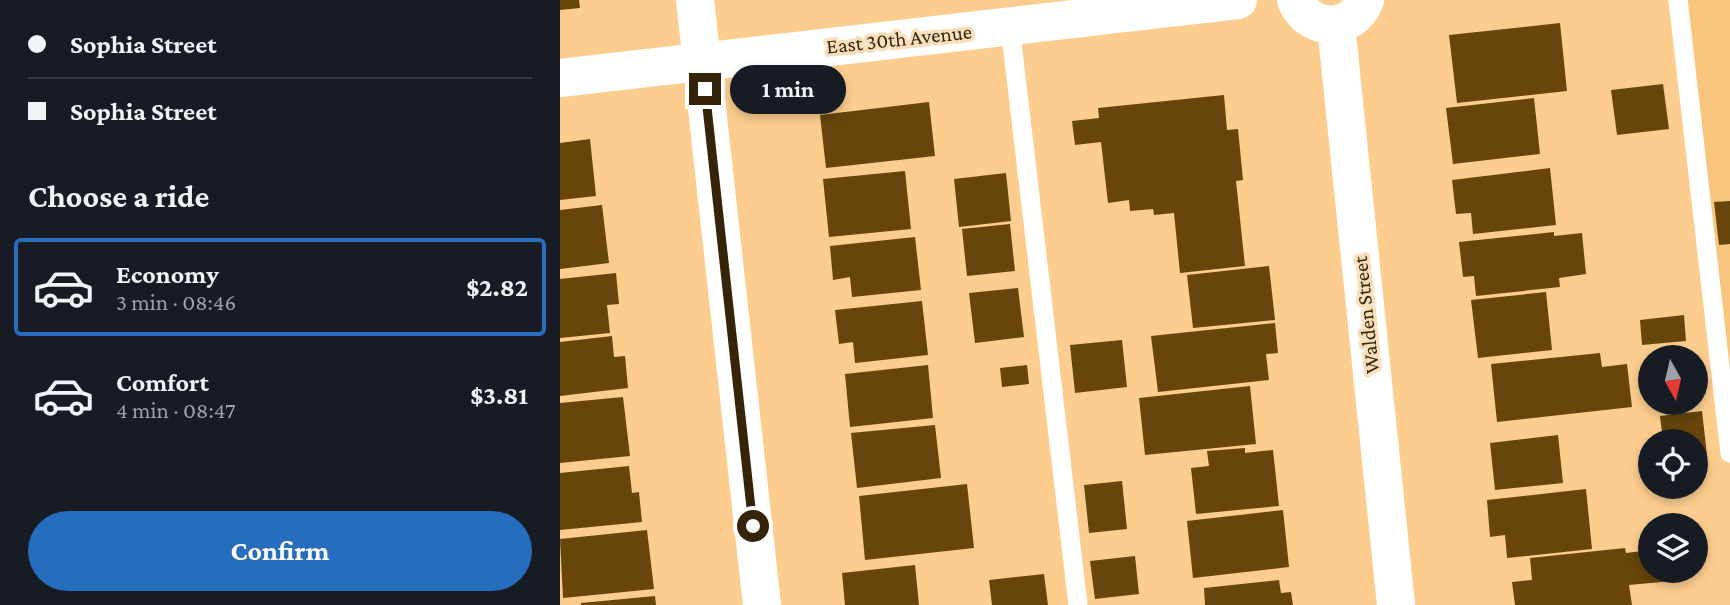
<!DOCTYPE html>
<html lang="en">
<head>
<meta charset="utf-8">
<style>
  body { margin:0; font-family:"Crimson Pro",serif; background:#242831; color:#f1f3f6; height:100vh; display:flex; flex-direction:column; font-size:26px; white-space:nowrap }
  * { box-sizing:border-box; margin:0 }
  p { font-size:23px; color:#9ea1a6 }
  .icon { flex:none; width:38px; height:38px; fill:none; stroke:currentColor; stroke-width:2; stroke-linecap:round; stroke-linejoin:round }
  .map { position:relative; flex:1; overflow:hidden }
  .side { display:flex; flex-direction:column; background:#171b24; width:560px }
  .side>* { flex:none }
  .banner { display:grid; align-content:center; height:154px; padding:0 28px; background:#171b24 }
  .needle { width:46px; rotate:172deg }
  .controls { position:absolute; left:1078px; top:345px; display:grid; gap:14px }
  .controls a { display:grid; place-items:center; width:70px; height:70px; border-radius:50%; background:#171b24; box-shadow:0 4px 10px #0003; font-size:35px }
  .end { position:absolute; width:32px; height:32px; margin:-16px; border:9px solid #36240a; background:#fff; box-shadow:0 0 0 4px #fff }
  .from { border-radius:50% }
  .bubble { position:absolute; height:49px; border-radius:24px; background:#171b24; box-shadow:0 4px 10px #0003; font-size:23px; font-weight:700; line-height:49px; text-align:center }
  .banner b { display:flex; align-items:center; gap:24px; height:66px; font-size:26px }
  .banner b+b { border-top:2px solid #363941 }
  .banner i { width:18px; height:18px; background:#f1f3f6 }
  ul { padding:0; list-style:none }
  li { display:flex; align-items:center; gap:21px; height:98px; margin:0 14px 10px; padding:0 14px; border:4px solid transparent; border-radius:7px }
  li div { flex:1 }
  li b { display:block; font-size:26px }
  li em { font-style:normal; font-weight:700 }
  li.selected { border-color:#276dbe }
  li>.icon { width:63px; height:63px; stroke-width:1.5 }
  h2 { padding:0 28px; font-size:32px; line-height:84px }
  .primary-button { display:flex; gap:14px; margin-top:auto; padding:14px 28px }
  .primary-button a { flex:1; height:80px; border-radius:42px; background:#276dbe; color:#fff; font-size:28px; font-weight:700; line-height:80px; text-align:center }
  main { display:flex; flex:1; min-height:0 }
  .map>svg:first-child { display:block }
  .built { fill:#f8c57f }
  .building { fill:#67450b }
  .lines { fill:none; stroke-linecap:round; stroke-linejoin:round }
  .lane { stroke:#fff; stroke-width:19 }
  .street { stroke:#fff; stroke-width:38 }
  .route { stroke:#36240a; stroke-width:9 }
  .labels { text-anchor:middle; stroke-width:7; stroke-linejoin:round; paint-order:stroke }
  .street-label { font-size:21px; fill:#36240a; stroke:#fadfba }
</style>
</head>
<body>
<main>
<section class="side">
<div class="banner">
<b><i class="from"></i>Sophia Street</b>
<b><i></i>Sophia Street</b>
</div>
<h2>Choose a ride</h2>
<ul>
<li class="selected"><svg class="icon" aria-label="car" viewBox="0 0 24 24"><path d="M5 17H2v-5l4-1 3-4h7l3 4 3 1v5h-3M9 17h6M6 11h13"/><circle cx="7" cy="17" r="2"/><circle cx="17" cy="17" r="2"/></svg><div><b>Economy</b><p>3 min · 08:46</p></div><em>$2.82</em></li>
<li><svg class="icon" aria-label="car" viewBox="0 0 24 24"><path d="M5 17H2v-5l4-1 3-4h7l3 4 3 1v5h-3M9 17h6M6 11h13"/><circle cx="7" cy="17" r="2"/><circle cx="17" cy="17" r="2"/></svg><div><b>Comfort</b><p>4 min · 08:47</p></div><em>$3.81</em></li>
</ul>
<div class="primary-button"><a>Confirm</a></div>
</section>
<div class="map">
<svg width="1170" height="605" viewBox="0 0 1170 605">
  <rect width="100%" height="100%" fill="#fccd8e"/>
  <path class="built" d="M1128 0H1170V381L1129 1Z"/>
  <path class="building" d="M0 0H19L20 8 0 10Z
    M1000 23 1007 91 897 103 889 35Z
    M1103 84 1109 129 1057 135 1051 90Z
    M664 95 667 130 678 129 683 180 676 181 685 266 620 273 614 213 594 215 593 209 570 211 569 200 548 203 541 142 515 145 512 121 539 118 538 108Z
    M974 98 980 154 893 164 886 108Z
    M369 102 375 156 266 168 260 115Z
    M30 139 36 196 0 200V143Z
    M990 168 996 225 913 234 911 213 896 214 892 180Z
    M345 171 351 229 269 237 263 179Z
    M446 173 451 221 399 227 394 179Z
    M1170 201V244L1159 245 1154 202Z
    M42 205 49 263 0 269V210Z
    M450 224 455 271 407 276 402 229Z
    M994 232V236L1022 233 1026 274 999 278 1000 287 916 296 914 276 903 277 899 242Z
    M355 237 361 290 292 297 290 277 273 280 270 246Z
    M709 266 715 320 633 328 627 275Z
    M56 273 59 304 47 305 50 333 0 338V279Z
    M458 288 464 337 415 343 409 293Z
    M986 292 992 350 918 358 911 300Z
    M362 301 368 355 295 363 293 342 279 344 275 310Z
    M1124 315 1126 341 1082 345 1080 320Z
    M715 323 718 353 706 354 709 380 598 392 591 336Z
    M52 336 54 357 65 356 68 388 0 396V342Z
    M562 340 567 387 515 393 510 345Z
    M1040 353 1042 367 1067 364 1072 407 937 422 931 364Z
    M368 365 373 418 290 427 285 374Z
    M467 365 469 384 442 387 440 368Z
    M690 386 696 444 585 455 579 398Z
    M63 397 70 456 0 463V403Z
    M1142 411 1147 455 1136 456V441H1103L1100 416Z
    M375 425 381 478 297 488 291 433Z
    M998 435 1003 483 935 490 930 443Z
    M685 448V453L713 450 719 506 636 514 631 468 649 466 647 451Z
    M69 466 72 493 79 492 82 522 0 530V473Z
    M562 481 567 529 529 533 524 485Z
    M407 484 414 548 305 560 299 496Z
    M1026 489 1032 549 947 558 945 535 930 537 927 500Z
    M723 510 729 567 633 578 627 521Z
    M87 530 94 589 3 598 0 539Z
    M1065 548 1066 553 1090 550V570H1111L1112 581 1069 585 1072 605H955L952 582 972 580 970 558Z
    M575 556 579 594 535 599 530 561Z
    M355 565 359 605H285L282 573Z
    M484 574 488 605H432L429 580Z
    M719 580 721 593 731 592 733 605H645L644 588Z
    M95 596 96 605H21V603Z"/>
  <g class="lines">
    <path class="lane" d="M1118 0 1170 453
      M450 26 518 605"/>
    <path class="street" d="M135 0 202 605
      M736 0C748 32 793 33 805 0
      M776 25 836 605
      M0 78 678 0"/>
  </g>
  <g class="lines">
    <path class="route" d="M145 89 193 526"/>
  </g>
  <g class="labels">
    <g class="street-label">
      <text transform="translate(339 39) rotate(-6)" y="7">East 30th Avenue</text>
      <text transform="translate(806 315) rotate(-96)" y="7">Walden Street</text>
    </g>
  </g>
</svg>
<div class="controls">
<a><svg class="needle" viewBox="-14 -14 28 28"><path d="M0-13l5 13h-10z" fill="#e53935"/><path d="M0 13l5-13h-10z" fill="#9ea1a6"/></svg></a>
<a><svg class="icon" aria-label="locate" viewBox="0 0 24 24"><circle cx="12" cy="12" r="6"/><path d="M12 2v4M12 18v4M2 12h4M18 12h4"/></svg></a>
<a><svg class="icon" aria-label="layers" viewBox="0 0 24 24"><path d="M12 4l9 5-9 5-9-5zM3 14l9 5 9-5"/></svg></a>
</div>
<i class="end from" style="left:193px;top:526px"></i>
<i class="end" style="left:145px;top:89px"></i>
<div class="bubble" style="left:170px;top:65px;width:116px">1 min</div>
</div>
</main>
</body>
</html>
